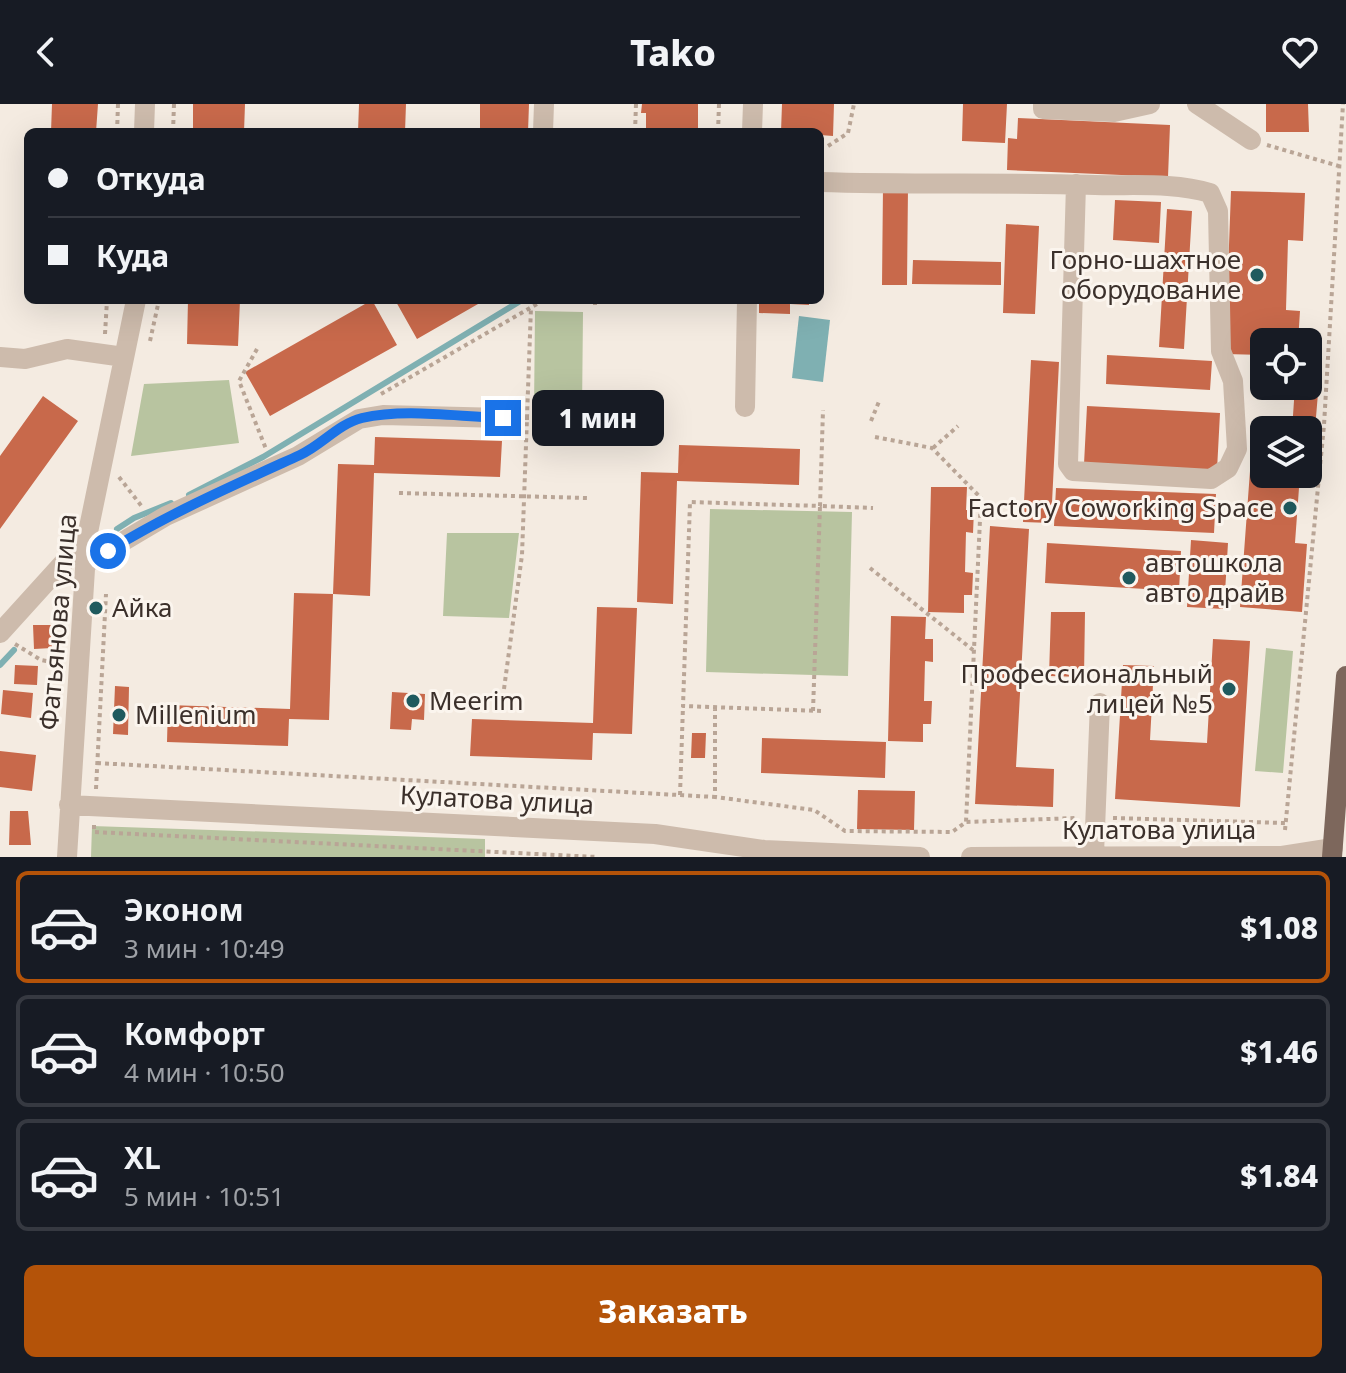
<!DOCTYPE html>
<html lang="ru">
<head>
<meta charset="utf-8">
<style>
  body { margin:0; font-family:"Noto Sans",sans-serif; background:#242831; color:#f1f3f6; height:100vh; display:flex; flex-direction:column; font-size:30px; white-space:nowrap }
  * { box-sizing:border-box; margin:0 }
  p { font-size:26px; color:#9ea1a6 }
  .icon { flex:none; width:44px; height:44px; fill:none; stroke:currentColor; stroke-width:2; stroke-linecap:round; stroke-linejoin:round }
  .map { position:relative; height:753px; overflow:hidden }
  .details { display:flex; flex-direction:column; background:#171b24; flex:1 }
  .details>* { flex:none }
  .guide { position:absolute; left:24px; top:24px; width:800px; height:176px; border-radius:12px; box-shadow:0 8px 32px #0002; display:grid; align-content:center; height:176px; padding:0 24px; background:#171b24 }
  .fabs { position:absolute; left:1250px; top:224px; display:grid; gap:16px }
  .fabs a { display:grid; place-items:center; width:72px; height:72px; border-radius:12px; background:#171b24; box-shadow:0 8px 32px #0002; font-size:40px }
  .end { position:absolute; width:36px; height:36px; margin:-18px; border:10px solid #1a73e8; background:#fff; box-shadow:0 0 0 4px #fff }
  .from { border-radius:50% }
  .bubble { position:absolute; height:56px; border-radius:12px; background:#171b24; box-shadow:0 8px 32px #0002; font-size:26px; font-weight:800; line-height:56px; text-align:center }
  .guide b { display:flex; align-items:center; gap:28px; height:76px; font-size:30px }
  .guide b+b { border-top:2px solid #363941 }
  .guide i { width:20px; height:20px; background:#f1f3f6 }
  ul { padding:14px 0 0; list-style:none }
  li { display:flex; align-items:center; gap:24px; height:112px; margin:0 16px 12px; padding:0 8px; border:4px solid #363941; border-radius:12px }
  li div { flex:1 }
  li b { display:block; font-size:30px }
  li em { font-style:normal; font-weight:800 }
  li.current { border-color:#b45309 }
  li>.icon { width:72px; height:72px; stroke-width:1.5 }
  .action { display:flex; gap:16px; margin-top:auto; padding:16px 24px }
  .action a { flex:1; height:92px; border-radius:12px; background:#b45309; color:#fff; font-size:32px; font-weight:800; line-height:92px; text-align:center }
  header { display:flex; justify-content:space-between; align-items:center; height:104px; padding:0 24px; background:#171b24; font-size:36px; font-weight:800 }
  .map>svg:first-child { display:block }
  .green { fill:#b8c4a0 }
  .water { fill:#7fb0b2 }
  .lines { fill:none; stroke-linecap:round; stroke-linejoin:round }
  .stream { stroke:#7fb0b2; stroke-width:6 }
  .building { fill:#c8694b }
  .path { stroke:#b9a596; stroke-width:4; stroke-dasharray:4 4; stroke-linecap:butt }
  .minor { stroke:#cdbbac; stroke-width:20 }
  .major { stroke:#7d675c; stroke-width:20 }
  .route { stroke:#1a73e8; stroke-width:10 }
  .poi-dot { fill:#1f5a5e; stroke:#fbf5ee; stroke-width:3 }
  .labels { text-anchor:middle; stroke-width:6; stroke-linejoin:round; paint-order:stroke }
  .poi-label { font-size:26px; fill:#3b302b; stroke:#fbf5ee; text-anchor:start }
  .street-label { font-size:26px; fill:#3b302b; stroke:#fbf5ee }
</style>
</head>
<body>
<header><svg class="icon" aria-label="back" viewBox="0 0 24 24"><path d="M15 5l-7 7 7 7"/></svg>Tako<svg class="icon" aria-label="heart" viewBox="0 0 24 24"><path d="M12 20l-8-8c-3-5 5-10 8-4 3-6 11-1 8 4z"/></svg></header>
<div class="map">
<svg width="1346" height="753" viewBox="0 0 1346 753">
  <rect width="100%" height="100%" fill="#f4ebe1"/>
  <path class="green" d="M535 207 583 208 582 307 534 306Z
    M229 276 239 339 131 352 144 280Z
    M710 405 852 408 848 572 706 568Z
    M447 429H519L509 514 443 512Z
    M1266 544 1293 547 1283 669 1255 667Z
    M92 722 485 735V753H91Z"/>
  <path class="water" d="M799 212 830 216 823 278 792 274Z"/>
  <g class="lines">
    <path class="stream" d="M189 391 263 353 522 196
      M117 425 134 414 171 399
      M0 561 14 546"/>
  </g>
  <path class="building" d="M52 0H98L96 28H51Z
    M193 0H245L244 28H193Z
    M359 0H406L405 28H358Z
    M480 0H529L528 28H480Z
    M642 0H698V28H641L646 25V9H641Z
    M782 0H834L833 32 781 28Z
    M963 0H1007L1005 39 962 37Z
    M1266 0H1308L1309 28H1266Z
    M1018 14 1170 21 1168 73 1007 66 1008 34 1017 35Z
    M883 83H908L907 181H882Z
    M1231 87 1305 89 1303 137 1288 136 1286 206 1300 207 1298 238H1264V251L1225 250Z
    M1115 96 1161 98 1159 139 1113 136Z
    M1167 105 1192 107 1184 245 1159 243Z
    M1006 120 1039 122 1035 210 1003 209Z
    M913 156 1001 158V181L912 180Z
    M188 196H240L238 242 187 240Z
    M372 196 397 241 270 312 245 268Z
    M395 196H485L417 235Z
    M759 196H809V201L790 200V210L759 209Z
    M1107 251 1212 257 1210 286 1106 280Z
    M1308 253 1321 254 1311 372 1308 371V326H1292L1295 282H1308Z
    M1031 256 1059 258 1051 419 1023 418Z
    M43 292 78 317 0 425V352Z
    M1087 302 1220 309 1217 366 1084 360Z
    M375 333 502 337 500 373 374 369 370 492 333 490 338 360 374 361Z
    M679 341 800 345 799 381 677 377 673 500 637 498 641 368 678 369Z
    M1250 367 1300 370 1295 439 1307 440 1302 508 1240 503Z
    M931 383H967L966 406H974L973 429 966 428 965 468 973 469 972 491H964V509L928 508Z
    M1056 384 1216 390 1214 429 1054 422Z
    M990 422 1029 425 1016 663 1054 665 1053 703 975 700Z
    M1191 436 1228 439 1224 505 1187 503Z
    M1047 439 1181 447 1179 487 1045 479Z
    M294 489 333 490 329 616 289 615 288 642 167 638 168 601 290 605Z
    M597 503 637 504 632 630 593 629 592 656 470 652 472 615 593 619Z
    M1051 508H1085L1084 573 1049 572Z
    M891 512 926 513 925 535H933V558L925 557 924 597H932L931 620H923V638L888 637Z
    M33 521H51L52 544 34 545Z
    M1213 535 1250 537 1240 703 1115 695 1123 561 1154 562 1150 636 1207 639Z
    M15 561 38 562 37 581 14 580Z
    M115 582 129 583 128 631 113 630Z
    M3 586 33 589 31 614 1 610Z
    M392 588 425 590 424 616 412 615 411 626 390 625Z
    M692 629H706L705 654H691Z
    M762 634 886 638 885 674 761 669Z
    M0 647 36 651 32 687 0 683Z
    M858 686 915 687 914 726 857 725Z
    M10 707H28L31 741H9Z"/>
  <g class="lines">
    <path class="path" d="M117 28 118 0
      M173 28 174 0
      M635 28 636 0
      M718 28 719 0
      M1267 41 1342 63
      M820 42H828L848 29 854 0
      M595 201V196
      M105 230 107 196
      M150 237 159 196
      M257 245 239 277 266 345
      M381 290 544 196
      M525 314 591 315
      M871 317 880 295
      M875 333 932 344 981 394 966 718
      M933 344 958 322
      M119 373 143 404
      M399 389 587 394
      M870 464 973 546
      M15 540 41 556 61 560
      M504 585 522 451 531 203
      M715 603V693L814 706 845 727 952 728 966 718 1076 714
      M813 607 820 402 873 404
      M821 607 683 602 690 398 820 402 823 306
      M97 659 715 693
      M96 685 106 490
      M680 691 683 602
      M1113 714 1285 719
      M94 721V728L597 753
      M1285 726 1324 321 1343 0"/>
    <path class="minor" d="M1043 0V5L1114 8 1150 0
      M1197 0 1251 36
      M144 28 145 0
      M543 28 544 0
      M752 28 753 0
      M820 78C912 81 1003 78 1095 81 1133 82 1174 78 1210 89L1218 107 1221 247 1233 277 1237 345 1228 364 1211 375 1073 367 1068 360 1076 80
      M0 253 25 255 67 245 124 253
      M745 303 747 196
      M85 460 166 412 298 352 359 315 383 311 503 314
      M0 529 87 433
      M69 701 655 730 764 746 920 753
      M1094 750 1100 599
      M67 753 87 433 136 196
      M971 753 1282 752 1333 744"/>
    <path class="major" d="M1332 753 1346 572"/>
  </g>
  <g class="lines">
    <path class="route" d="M108 447C170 409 234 381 300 351 322 341 338 320 362 314 406 304 458 313 503 314"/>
  </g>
  <g class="poi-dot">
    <circle cx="1257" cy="171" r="8"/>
    <circle cx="1290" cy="404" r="8"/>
    <circle cx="1129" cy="474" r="8"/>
    <circle cx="96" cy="504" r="8"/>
    <circle cx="1229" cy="585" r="8"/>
    <circle cx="413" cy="597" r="8"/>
    <circle cx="119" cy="611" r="8"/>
  </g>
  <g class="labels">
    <g class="poi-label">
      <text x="1241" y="165" text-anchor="end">Горно-шахтное<tspan x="1241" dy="30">оборудование</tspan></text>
      <text x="1274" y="413" text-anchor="end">Factory Coworking Space</text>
      <text x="1145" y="468">автошкола<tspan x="1145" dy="30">авто драйв</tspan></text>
      <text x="112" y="513">Айка</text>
      <text x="1213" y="579" text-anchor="end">Профессиональный<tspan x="1213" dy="30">лицей №5</tspan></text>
      <text x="429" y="606">Meerim</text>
      <text x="135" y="620">Millenium</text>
    </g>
    <g class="street-label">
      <text transform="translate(58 518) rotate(-85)" y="9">Фатьянова улица</text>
      <text transform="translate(497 696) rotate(3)" y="9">Кулатова улица</text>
      <text x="1159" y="735">Кулатова улица</text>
    </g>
  </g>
</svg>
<div class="fabs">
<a><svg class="icon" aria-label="locate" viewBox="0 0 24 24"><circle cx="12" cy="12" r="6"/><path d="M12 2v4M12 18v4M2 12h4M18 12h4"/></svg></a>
<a><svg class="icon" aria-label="layers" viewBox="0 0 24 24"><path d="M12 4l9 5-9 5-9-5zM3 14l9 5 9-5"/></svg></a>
</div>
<i class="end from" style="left:108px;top:447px"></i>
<i class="end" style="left:503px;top:314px"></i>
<div class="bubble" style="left:532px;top:286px;width:132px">1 мин</div>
<div class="guide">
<b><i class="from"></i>Откуда</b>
<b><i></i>Куда</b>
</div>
</div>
<section class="details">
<ul>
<li class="current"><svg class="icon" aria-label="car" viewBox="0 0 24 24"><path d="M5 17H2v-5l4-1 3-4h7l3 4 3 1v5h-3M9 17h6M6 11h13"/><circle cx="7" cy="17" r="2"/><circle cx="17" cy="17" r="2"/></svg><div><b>Эконом</b><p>3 мин · 10:49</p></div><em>$1.08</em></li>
<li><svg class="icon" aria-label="car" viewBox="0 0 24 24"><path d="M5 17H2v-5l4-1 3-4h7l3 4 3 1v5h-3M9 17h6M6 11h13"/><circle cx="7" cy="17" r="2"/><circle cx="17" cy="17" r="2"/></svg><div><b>Комфорт</b><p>4 мин · 10:50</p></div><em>$1.46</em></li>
<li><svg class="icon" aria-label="car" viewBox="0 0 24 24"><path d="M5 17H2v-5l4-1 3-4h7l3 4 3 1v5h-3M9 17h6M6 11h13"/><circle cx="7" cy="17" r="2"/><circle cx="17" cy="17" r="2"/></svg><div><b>XL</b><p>5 мин · 10:51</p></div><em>$1.84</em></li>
</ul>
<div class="action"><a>Заказать</a></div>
</section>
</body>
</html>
